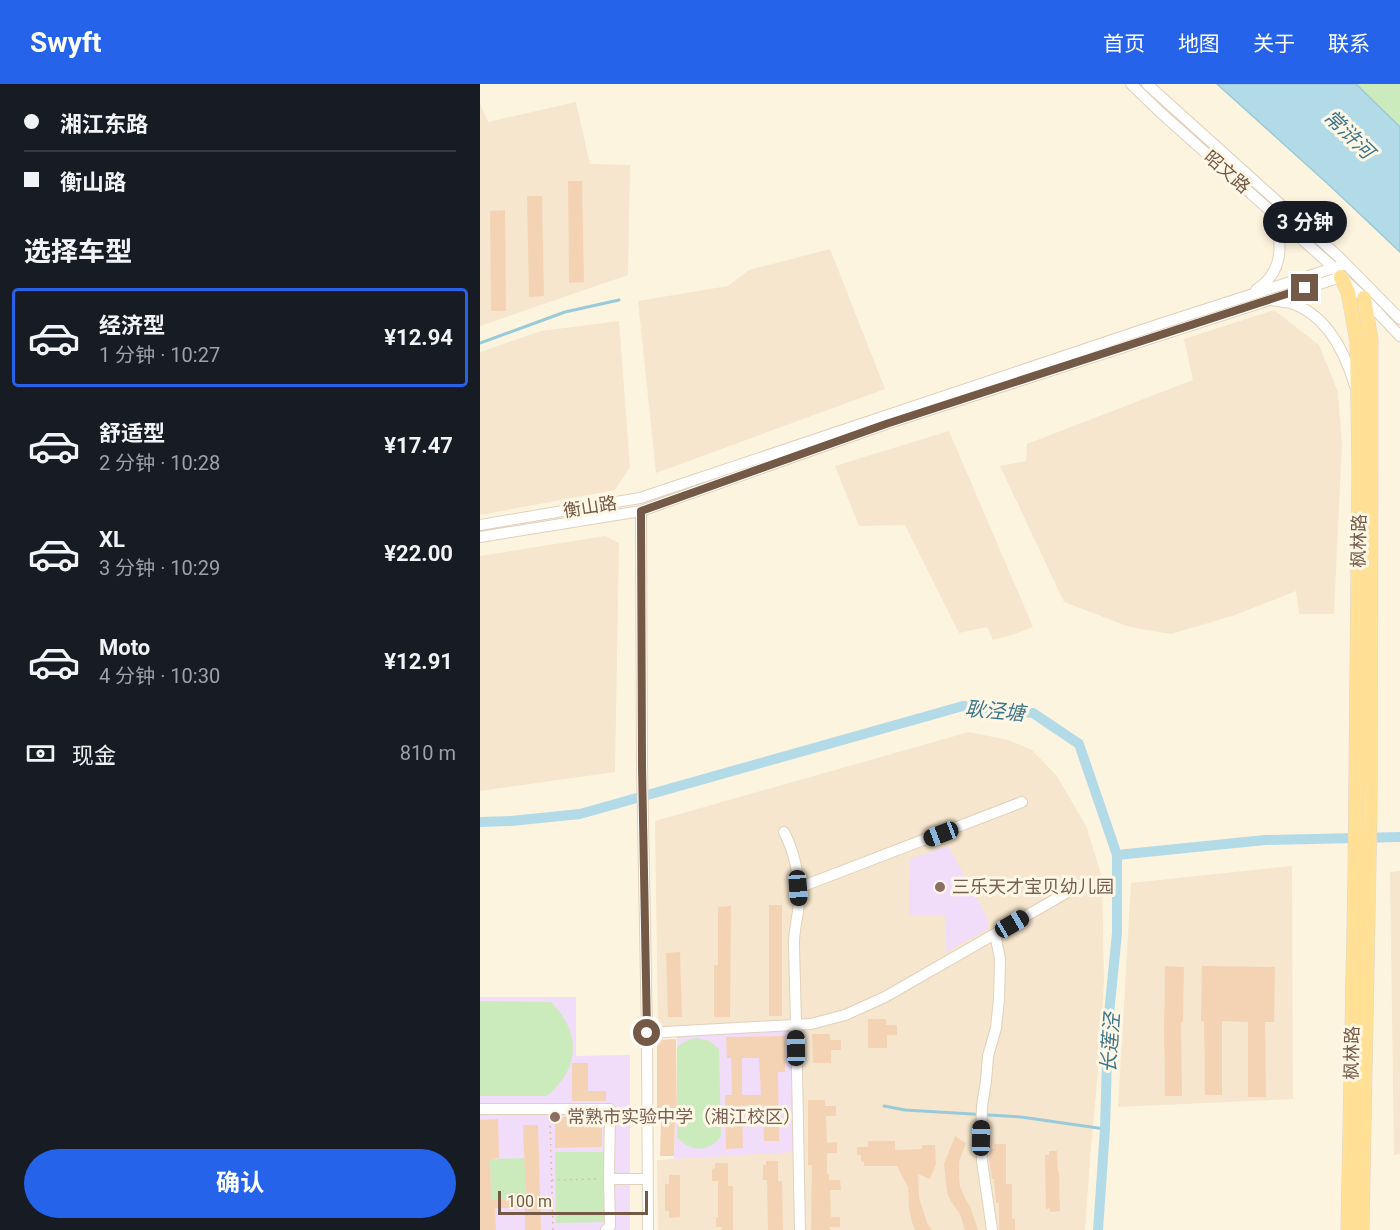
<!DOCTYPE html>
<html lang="zh">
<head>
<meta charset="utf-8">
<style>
  body { margin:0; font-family:Roboto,"Noto Sans SC",sans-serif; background:#242831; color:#f1f3f6; height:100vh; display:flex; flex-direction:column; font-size:22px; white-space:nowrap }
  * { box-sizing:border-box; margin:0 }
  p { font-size:20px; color:#9ea1a6 }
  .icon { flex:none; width:33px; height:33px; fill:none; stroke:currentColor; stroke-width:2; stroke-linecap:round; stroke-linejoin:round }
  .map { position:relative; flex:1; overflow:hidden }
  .side { display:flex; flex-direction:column; background:#171b24; width:480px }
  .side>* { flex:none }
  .top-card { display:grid; align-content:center; height:132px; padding:0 24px; background:#171b24 }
  .scale { position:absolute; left:18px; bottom:15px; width:150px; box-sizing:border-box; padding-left:6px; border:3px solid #745a46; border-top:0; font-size:16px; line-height:21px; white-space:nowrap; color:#745a46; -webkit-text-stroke:4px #fff7e6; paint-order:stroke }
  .end { position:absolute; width:27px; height:27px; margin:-14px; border:8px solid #745a46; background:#fff; box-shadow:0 0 0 3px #fff }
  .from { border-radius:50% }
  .bubble { position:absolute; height:42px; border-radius:21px; background:#171b24; box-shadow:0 3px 9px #0003; font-size:20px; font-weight:700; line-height:42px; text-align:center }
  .car { position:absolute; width:18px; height:36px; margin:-18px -9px; border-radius:8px; box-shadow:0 0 4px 2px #0007; background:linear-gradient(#222 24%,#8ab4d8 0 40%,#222 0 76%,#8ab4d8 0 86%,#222 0) }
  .top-card b { display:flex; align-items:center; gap:21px; height:57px; font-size:22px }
  .top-card b+b { border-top:2px solid #363941 }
  .top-card i { width:15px; height:15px; background:#f1f3f6 }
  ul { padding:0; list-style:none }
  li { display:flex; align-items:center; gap:18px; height:99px; margin:0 12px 9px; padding:0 12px; border:3px solid transparent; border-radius:6px }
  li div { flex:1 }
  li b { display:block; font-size:22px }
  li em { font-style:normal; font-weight:700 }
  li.selected { border-color:#2563eb }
  li>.icon { width:54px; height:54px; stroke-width:1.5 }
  h2 { padding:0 24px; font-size:27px; line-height:72px }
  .pay { display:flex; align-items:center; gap:15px; height:66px; padding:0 24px; font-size:22px }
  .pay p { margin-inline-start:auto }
  .action { display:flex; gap:12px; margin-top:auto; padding:12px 24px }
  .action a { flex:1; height:69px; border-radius:36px; background:#2563eb; color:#fff; font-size:24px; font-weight:700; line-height:69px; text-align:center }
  header { display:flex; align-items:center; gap:36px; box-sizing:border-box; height:84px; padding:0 30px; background:#2563eb; color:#fff }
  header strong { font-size:28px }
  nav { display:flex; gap:33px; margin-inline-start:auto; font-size:21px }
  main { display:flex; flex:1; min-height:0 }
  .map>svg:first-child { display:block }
  .residential { fill:#f5e6cd }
  .education { fill:#f1dcf9 }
  .green { fill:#ccebbd }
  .water { fill:#b3dbe7; stroke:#99cad9; stroke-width:1.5 }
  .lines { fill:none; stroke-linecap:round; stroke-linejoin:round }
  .stream { stroke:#99cad9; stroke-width:3 }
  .canal { stroke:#b3dbe7; stroke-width:10 }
  .building { fill:#f4d3b5; fill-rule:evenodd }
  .minor-casing { stroke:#e1d0bb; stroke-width:12 }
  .major-casing { stroke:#ded7d3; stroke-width:15 }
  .path { stroke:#d8b799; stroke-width:1.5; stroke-dasharray:1.5 4.5; stroke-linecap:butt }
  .minor { stroke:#fff; stroke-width:10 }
  .major { stroke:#ffe094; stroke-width:14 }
  .route { stroke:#745a46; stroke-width:8 }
  .education-dot { fill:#8d6e63; stroke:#fff7e6; stroke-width:2 }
  .labels { text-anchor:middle; stroke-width:6; stroke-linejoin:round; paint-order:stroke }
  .street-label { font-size:18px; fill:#745a46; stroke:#fff7e6 }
  .education-label { font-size:18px; fill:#785e54; stroke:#fff7e6; text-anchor:start }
  .water-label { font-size:20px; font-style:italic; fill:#3e778a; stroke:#fff7e6 }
</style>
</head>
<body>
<header>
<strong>Swyft</strong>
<nav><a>首页</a><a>地图</a><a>关于</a><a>联系</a></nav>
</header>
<main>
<section class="side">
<div class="top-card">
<b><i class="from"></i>湘江东路</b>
<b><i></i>衡山路</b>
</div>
<h2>选择车型</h2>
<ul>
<li class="selected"><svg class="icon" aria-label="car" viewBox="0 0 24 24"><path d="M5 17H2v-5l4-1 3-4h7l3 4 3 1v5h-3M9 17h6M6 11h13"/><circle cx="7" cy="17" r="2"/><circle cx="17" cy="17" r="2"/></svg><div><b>经济型</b><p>1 分钟 · 10:27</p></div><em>¥12.94</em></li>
<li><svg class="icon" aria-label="car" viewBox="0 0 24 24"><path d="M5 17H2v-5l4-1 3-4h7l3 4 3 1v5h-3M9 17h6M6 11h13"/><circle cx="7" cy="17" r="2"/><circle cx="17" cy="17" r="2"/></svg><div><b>舒适型</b><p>2 分钟 · 10:28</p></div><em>¥17.47</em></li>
<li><svg class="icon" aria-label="car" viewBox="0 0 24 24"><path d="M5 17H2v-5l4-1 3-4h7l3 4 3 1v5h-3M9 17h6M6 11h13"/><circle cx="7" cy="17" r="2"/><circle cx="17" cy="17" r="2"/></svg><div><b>XL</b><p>3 分钟 · 10:29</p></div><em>¥22.00</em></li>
<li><svg class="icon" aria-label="car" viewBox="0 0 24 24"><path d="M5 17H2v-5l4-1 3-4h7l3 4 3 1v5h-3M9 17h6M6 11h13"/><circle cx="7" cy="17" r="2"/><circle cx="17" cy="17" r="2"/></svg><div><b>Moto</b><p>4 分钟 · 10:30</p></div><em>¥12.91</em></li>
</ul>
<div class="pay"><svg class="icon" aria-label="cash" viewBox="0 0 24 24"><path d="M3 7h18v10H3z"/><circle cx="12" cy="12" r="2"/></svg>现金<p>810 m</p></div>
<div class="action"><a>确认</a></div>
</section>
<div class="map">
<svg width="920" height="1146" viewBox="0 0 920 1146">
  <rect width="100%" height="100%" fill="#fdf4df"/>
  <path class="residential" d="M96 18 110 80 150 81 148 191 0 242V19L8 38Z
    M350 165 405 305 176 389 158 217 248 202 269 186Z
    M794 226 839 261 858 308 862 359 854 530H819L816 507 755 531 691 550 650 543 584 518 520 382 546 377 547 360 713 296 704 255Z
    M139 237 150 383 135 406 0 431V268L61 247Z
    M469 347 553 543 532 551 513 556 507 543 479 549 425 441 379 442 355 382Z
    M125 452 139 459 135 688 0 707V472Z
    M489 648 528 656 552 666 577 692 607 744 622 794 624 897 620 965 610 1075 605 1146H178L177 1076 315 1067 314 974H323L311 939 178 944 175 737Z
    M812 782 813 1015 638 1023 651 799Z
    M920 787V1070L914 1071 910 788Z"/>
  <path class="education" d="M468 762 508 835V845L466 868 465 831H429L430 775Z
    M0 913H96V972L150 971V1146H0Z
    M311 946 315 1068 194 1075 195 1040 197 1033V948Z"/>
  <path class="green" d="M876 0H920V43Z
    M0 917 71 918C101 949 101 983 67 1012H0Z
    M217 954 230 957 239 965 241 1052C229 1069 210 1068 197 1053V964C202 958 209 955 217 954Z
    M75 1068H124L125 1138 76 1139Z
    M45 1074 46 1116H11L10 1075Z"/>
  <path class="water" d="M737 0H876L920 43V168L849 101Z"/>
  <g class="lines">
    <path class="stream" d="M0 259 85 228 139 216
      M404 1022 425 1026 541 1033 625 1045"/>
    <path class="canal" d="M0 738 31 737 100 730 483 622 553 629 599 660 637 771 785 756 920 753
      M618 1146 625 1045 628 940 637 849V771"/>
  </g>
  <path class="building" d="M88 97H102L104 198 89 199Z
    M47 112H62L64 212 49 213Z
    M25 126 26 227H11L10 127Z
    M289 821H302V932H289Z
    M251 822 250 933H234V881H238V823Z
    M200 868 202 933H188L186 869Z
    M685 882 704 883 703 938H701L702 1012H685L684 946Z
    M722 882 795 883 794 938H785L786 1013H768V938L742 937V1011H725L724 937H721Z
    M388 935H406V941H417V951H407V964H388Z
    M332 950H350V956H361V966H351V979H333Z
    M305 952V988H298L299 1057H284L283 1021 262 1022 263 1064 246 1065 245 1011H252L251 974H247L246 953ZM262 974H279L281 1011H262Z
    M196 955 197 1033H195L194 1072H180L181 1033H177V956Z
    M92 979H108V1007H126V1017H92Z
    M328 1016H345V1022H356V1032H346L347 1059 357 1058V1069H347V1090H349V1096H360L361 1106H350L351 1133H360V1143H349L350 1146H331L332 1081H328Z
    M92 1032H122V1063L75 1064V1034Z
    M18 1035 19 1074 10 1075 11 1116H46L43 1041H58L61 1146H45V1124H15L16 1146H0V1036Z
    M475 1052 486 1059 479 1078V1096L480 1102 485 1114 490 1122 498 1146H485L480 1130 470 1116 467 1108 464 1080Z
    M388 1057H415V1066L442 1065V1061H455L456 1080 450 1095 438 1090 439 1114 448 1141 452 1146H435L432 1138 429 1124 428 1103 417 1082H384V1077L381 1078V1071H377V1063H388Z
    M514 1060H526V1100H532V1135H535V1146H519V1119H516L514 1095H512L509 1076V1065H514Z
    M569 1067H577L578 1088H579L580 1127 570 1128V1124L566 1125 565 1071H569Z
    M286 1077H298V1097H302L303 1146H288L287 1096H283V1081H286Z
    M235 1079H248V1102H253V1146H242V1143H236V1133H238V1097H232V1085L235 1084Z
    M189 1091H200V1133L189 1134V1127H185V1100H189Z"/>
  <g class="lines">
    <defs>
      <path id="minor" d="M651 0 680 28 854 184 861 193 882 212 920 252
        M667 0 860 174 920 235
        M776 206C781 202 787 198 790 193 804 176 801 147 791 130
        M792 216C798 217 805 218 811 219 847 231 865 268 875 302
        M161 427 162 682 167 949 168 1146
        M0 441 160 414 677 241 866 180
        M0 453 161 427 406 340 861 193
        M304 748C315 769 320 795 319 818 318 834 313 848 314 864 317 958 318 1052 320 1146
        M318 804 542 718
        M167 949 331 940 365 931 405 913 600 801
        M0 1025H130L129 1095 130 1142 126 1146
        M129 1095H168
        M512 1146 502 1077 501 1054 502 1022 506 997 508 972 516 944 519 915 520 875 515 850"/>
      <path id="major" d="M861 193 868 208 877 258 879 387 875 792 868 1146
        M882 1146 890 725 891 386V256L884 214"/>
    </defs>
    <use href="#minor" class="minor-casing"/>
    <use href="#major" class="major-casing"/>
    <path class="path" d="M70 1036 73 1146
      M72 1096 119 1095"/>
    <use href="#minor" class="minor"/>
    <use href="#major" class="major"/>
  </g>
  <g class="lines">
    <path class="route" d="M167 949 162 682 161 427 406 340 825 204"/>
  </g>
  <g class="education-dot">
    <circle cx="460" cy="803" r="6"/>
    <circle cx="75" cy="1033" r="6"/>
  </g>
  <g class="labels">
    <g class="street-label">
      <text transform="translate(747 88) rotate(41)" y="6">昭文路</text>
      <text transform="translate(110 423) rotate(-9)" y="6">衡山路</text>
      <text transform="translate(879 457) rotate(-89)" y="6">枫林路</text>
      <text transform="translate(872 969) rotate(-89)" y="6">枫林路</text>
    </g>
    <g class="education-label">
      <text x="472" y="809">三乐天才宝贝幼儿园</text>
      <text x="87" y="1039">常熟市实验中学（湘江校区）</text>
    </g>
    <g class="water-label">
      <text transform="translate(869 50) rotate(44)" y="7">常浒河</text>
      <text transform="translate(515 627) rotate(5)" y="7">耿泾塘</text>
      <text transform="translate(630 959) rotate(-86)" y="7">长莲泾</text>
    </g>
  </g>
</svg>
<div class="scale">100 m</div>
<i class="end from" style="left:167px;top:949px"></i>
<i class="end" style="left:825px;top:204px"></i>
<div class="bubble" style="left:783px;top:117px;width:84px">3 分钟</div>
<i class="car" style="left:461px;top:750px;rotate:249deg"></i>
<i class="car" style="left:318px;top:804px;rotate:176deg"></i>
<i class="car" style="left:532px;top:840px;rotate:60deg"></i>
<i class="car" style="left:316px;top:964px;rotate:359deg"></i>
<i class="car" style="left:501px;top:1054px;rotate:1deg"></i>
</div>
</main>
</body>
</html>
